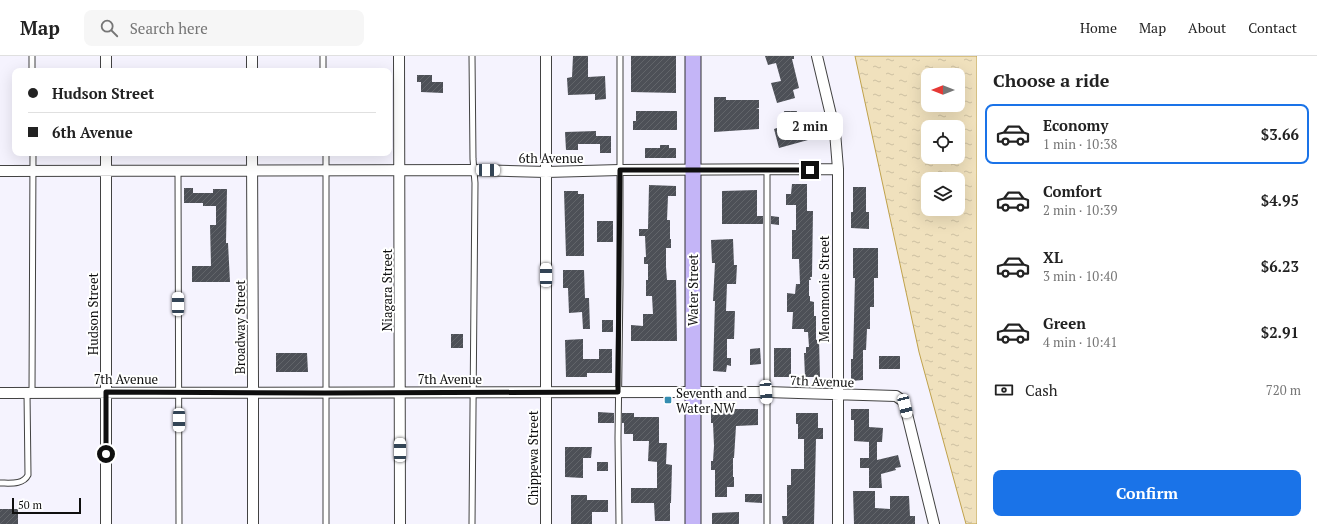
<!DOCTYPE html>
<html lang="en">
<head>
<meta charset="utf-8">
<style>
  body { margin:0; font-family:"PT Serif",serif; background:#f6f6f6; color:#222; height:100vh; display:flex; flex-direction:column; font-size:15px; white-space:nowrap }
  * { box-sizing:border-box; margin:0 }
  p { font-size:13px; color:#767676 }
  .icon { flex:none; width:22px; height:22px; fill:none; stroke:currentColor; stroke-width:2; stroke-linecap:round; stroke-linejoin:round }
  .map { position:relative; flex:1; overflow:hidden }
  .drawer { display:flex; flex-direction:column; background:#fff; width:340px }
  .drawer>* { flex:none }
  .guide { position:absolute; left:12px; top:12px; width:380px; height:88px; border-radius:8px; box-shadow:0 4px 16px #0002; display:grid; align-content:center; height:88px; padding:0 16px; background:#fff }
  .needle { width:26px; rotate:270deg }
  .tools { position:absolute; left:921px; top:12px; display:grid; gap:8px }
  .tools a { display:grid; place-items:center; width:44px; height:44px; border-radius:8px; background:#fff; box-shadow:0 4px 16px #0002; font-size:20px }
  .scale { position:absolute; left:12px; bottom:10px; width:69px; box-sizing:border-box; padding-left:4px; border:2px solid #0f0f0f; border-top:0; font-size:11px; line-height:14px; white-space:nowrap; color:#0f0f0f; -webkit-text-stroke:3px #fff; paint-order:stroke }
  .end { position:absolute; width:18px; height:18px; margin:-9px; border:5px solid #0f0f0f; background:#fff; box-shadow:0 0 0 2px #fff }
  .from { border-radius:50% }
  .bubble { position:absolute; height:28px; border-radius:8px; background:#fff; box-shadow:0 4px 16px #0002; font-size:13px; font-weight:700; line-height:28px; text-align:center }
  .car { position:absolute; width:12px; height:24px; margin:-12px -6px; border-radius:5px; box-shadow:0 0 3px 1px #0007; background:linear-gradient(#fff 24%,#345 0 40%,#fff 0 76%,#345 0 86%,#fff 0) }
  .guide b { display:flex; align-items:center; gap:14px; height:38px; font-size:15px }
  .guide b+b { border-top:1px solid #e0e0e0 }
  .guide i { width:10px; height:10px; background:#222 }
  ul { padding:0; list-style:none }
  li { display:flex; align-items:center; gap:12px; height:60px; margin:0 8px 6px; padding:0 8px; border:2px solid transparent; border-radius:8px }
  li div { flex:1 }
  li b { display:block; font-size:15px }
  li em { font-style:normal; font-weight:700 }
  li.selected { border-color:#1a73e8 }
  li>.icon { width:36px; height:36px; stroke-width:1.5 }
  h2 { padding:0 16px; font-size:18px; line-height:48px }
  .pay { display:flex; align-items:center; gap:10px; height:44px; padding:0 16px; font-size:15px }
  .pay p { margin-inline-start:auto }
  .button { display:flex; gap:8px; margin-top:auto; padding:8px 16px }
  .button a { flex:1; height:46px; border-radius:8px; background:#1a73e8; color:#fff; font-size:16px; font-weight:700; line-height:46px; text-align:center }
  header { display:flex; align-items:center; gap:24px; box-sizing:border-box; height:56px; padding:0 20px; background:#fff; border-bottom:1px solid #e0e0e0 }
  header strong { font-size:19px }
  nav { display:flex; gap:22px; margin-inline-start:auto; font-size:14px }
  .search { width:280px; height:36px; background:#f6f6f6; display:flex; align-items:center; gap:10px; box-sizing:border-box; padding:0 14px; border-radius:8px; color:#767676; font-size:15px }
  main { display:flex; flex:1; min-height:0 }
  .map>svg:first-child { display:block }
  .water { fill:url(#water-ripples); stroke:#bfa14b; fill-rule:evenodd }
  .building { fill:url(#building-hatch) }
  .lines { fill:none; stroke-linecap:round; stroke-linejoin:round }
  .service-casing { stroke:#424242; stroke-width:7 }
  .minor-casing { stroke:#424242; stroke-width:12 }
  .secondary-casing { stroke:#313131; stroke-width:17 }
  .service { stroke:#fff; stroke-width:5 }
  .minor { stroke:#fff; stroke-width:10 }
  .secondary { stroke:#c4b5f7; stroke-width:15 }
  .route { stroke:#0f0f0f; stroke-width:5 }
  .poi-dot { fill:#358db1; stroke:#fff; stroke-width:1.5 }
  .labels { text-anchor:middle; stroke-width:4; stroke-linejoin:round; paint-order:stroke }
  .street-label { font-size:13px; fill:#0f0f0f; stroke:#fff }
  .poi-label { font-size:13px; fill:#0f0f0f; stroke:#fff; text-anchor:start }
</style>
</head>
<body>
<header>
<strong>Map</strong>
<div class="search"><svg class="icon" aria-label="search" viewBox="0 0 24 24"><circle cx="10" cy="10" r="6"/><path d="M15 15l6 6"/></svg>Search here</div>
<nav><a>Home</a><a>Map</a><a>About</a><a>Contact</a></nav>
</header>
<main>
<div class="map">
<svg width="977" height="468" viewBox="0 0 977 468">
  <defs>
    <pattern id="water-ripples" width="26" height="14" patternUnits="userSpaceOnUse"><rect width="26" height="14" fill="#f0e1bd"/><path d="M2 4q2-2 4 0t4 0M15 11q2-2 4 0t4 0" fill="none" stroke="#cdc0a1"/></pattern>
    <pattern id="building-hatch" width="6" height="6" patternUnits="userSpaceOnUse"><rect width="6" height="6" fill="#4d5057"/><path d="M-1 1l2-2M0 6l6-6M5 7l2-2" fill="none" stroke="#62656a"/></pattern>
  </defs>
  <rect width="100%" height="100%" fill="#f5f3fe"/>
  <path class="water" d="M855 0H977V468H966L919 296ZM928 19H958V49H928ZM928 71H958V101H928ZM928 123H958V153H928Z"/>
  <path class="building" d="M573 0H588V21L605 20 606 43 595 44V38L568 39 567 22 572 21Z
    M631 0H676V37L631 36Z
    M765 0H794V3H792L799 32 793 34 795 42 777 47 771 27 781 25 776 7 768 9Z
    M417 19H432V26H443V37L421 36V26H417Z
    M714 41H726V44H759V52L756 53H759V73L714 76Z
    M636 55H677V74H633V65H636Z
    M784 55H797V61L800 74 805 72 808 84 779 92 774 73 783 70Z
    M596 75V80H611V97H600V88H578V94H566L565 76Z
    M660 89H669V92H676V102H645V92H660Z
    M792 128H807V155H813L812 221H810L811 224H809V240H810V245L814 246V260H816V284L819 283 820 321H805L804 297H806V291H809L808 276H804V273H792L793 256H787V237L795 238 796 228H800L799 203H792V174H796V149H786V138H791Z
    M649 129 676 130V140H668L667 164H670V183H671V192H666V211L667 224H676L677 285H631V269L643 270V258H653L652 240H646V224H648V208H644V201H646L645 180H639V173H648Z
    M853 131H866V156H869V173L851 172V156H853Z
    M184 132H193V137H213V133H227L226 187H228L230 226H192V210H211L210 169H216V150H203V147H184Z
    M757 134V160H763V168H722V135Z
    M564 135H578V138H584V200H566Z
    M771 160 779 161V169L771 168Z
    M597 165H613V186H597Z
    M733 183 734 209H737L736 228H727L726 255H735L734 283H727V302H731V310L727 309 726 316 713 315 715 245H713L715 207H712L711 184Z
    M853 192H878V222H874V251H870V273H867L866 294H863V324L851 325V303H853L855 222H853Z
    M563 214H584L585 242H589L590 273H583L582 256 569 257 568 232H563Z
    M602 264H613V276H602Z
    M451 278H463V292H451Z
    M583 283V303H599V293H612V317H587V321H566L565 284Z
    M760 292 761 308 750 309V293Z
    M774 292H791V321H774Z
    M276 297H307L308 316H276Z
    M879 300H900V313H879Z
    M711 353H758V369L736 370 734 402H733V421H734V431H727V441H715V414H711V405H713L714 390 713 367H711Z
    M851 353H869V371L883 372 882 386H877V404L898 399 901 411 895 412 896 414 881 418 882 432H869V412H860V402H869V386L854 385V364H851Z
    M598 356 614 357V367H598Z
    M622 357H634V361H659V387H667L666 408 672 409 671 447H670V465H655L654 447H631V432H657V406L648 405 649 385H633V378H624V367H622Z
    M796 357H818V372H823V383H816L814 468H783L782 460H787V429H791V413H804V383H798V368H796Z
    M565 391H592L591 402H583V422L565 421Z
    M597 406H608V415H597Z
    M853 435H875V452L890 453V440H909L910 460H915V468H854Z
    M745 438H762V447L745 446Z
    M571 439H587V444H608V456H592V468H571Z
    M0 453H18V468H0Z
    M739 456V468H712V457Z"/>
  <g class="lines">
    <defs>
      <path id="service" d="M32 0V15
        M323 0V15
        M472 0 473 103 475 127 472 468
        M326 97V468
        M178 114 179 468
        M767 114V468
        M32 337 33 97
        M0 427C10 427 23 429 28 419L27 337
        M619 468 618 382 620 228V0"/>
      <path id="minor" d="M106 0V15
        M399 0 400 468
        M546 0V468
        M817 0 835 76 838 113V468
        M252 15V0
        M252 97 253 325V468
        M0 115 474 114 546 116 620 114 838 113
        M0 337 678 336H766L896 340 903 345 905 350 934 468
        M106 468V97"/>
      <path id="secondary" d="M693 0V468"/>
    </defs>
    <use href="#service" class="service-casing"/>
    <use href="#minor" class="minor-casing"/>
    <use href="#secondary" class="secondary-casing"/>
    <use href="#service" class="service"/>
    <use href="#minor" class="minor"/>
    <use href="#secondary" class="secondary"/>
  </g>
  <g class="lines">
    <path class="route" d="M106 398V336L325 337 618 336 620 114H810"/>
  </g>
  <rect class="poi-dot" x="664" y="340" width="8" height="8" rx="2"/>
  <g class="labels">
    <g class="street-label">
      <text x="551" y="107">6th Avenue</text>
      <text transform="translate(824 233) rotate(-90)" y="5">Menomonie Street</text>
      <text transform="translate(387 234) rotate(-90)" y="5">Niagara Street</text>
      <text transform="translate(693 234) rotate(-90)" y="5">Water Street</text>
      <text transform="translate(93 258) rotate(-90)" y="5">Hudson Street</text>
      <text transform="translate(240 271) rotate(-90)" y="5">Broadway Street</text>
      <text x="126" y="328">7th Avenue</text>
      <text x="450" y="328">7th Avenue</text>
      <text transform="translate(822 325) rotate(2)" y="5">7th Avenue</text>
      <text transform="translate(533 402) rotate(-90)" y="5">Chippewa Street</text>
    </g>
    <g class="poi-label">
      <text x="676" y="342">Seventh and<tspan x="676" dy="15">Water NW</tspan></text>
    </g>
  </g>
</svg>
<div class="tools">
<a><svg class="needle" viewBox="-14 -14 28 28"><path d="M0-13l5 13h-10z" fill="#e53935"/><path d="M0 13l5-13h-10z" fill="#767676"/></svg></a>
<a><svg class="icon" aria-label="locate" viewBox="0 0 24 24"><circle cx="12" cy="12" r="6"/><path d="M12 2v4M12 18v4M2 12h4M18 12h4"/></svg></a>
<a><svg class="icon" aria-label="layers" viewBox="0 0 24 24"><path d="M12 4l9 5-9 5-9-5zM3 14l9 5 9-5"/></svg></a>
</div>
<div class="scale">50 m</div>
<i class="end from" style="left:106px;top:398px"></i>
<i class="end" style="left:810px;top:114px"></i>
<div class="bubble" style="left:777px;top:56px;width:66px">2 min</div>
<i class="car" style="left:488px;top:114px;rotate:91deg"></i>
<i class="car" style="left:546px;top:219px;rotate:0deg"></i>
<i class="car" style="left:178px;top:248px;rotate:0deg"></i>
<i class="car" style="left:766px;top:336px;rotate:176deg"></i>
<i class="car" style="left:905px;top:350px;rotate:166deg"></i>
<i class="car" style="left:179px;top:364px;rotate:180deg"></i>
<i class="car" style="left:400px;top:394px;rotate:0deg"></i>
<div class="guide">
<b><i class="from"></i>Hudson Street</b>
<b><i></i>6th Avenue</b>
</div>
</div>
<section class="drawer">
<h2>Choose a ride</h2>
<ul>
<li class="selected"><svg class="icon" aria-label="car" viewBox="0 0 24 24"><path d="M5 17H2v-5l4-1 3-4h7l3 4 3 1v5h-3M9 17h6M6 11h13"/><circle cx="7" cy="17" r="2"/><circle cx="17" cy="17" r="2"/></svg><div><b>Economy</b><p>1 min · 10:38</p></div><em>$3.66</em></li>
<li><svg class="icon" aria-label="car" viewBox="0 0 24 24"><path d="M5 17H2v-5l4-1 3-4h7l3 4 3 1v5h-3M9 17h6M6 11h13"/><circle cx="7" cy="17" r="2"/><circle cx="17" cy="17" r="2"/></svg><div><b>Comfort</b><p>2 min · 10:39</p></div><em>$4.95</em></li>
<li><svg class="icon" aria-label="car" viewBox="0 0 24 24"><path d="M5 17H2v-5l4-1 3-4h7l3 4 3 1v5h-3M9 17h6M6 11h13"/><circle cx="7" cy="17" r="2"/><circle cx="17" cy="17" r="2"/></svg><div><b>XL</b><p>3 min · 10:40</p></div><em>$6.23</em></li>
<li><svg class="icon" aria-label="car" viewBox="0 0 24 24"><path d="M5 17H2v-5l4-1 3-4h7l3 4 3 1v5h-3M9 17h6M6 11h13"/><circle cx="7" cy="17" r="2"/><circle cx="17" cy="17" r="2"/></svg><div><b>Green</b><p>4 min · 10:41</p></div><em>$2.91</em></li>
</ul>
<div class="pay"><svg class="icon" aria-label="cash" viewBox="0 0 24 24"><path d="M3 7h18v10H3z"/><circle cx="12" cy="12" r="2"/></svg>Cash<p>720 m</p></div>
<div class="button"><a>Confirm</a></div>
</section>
</main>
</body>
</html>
